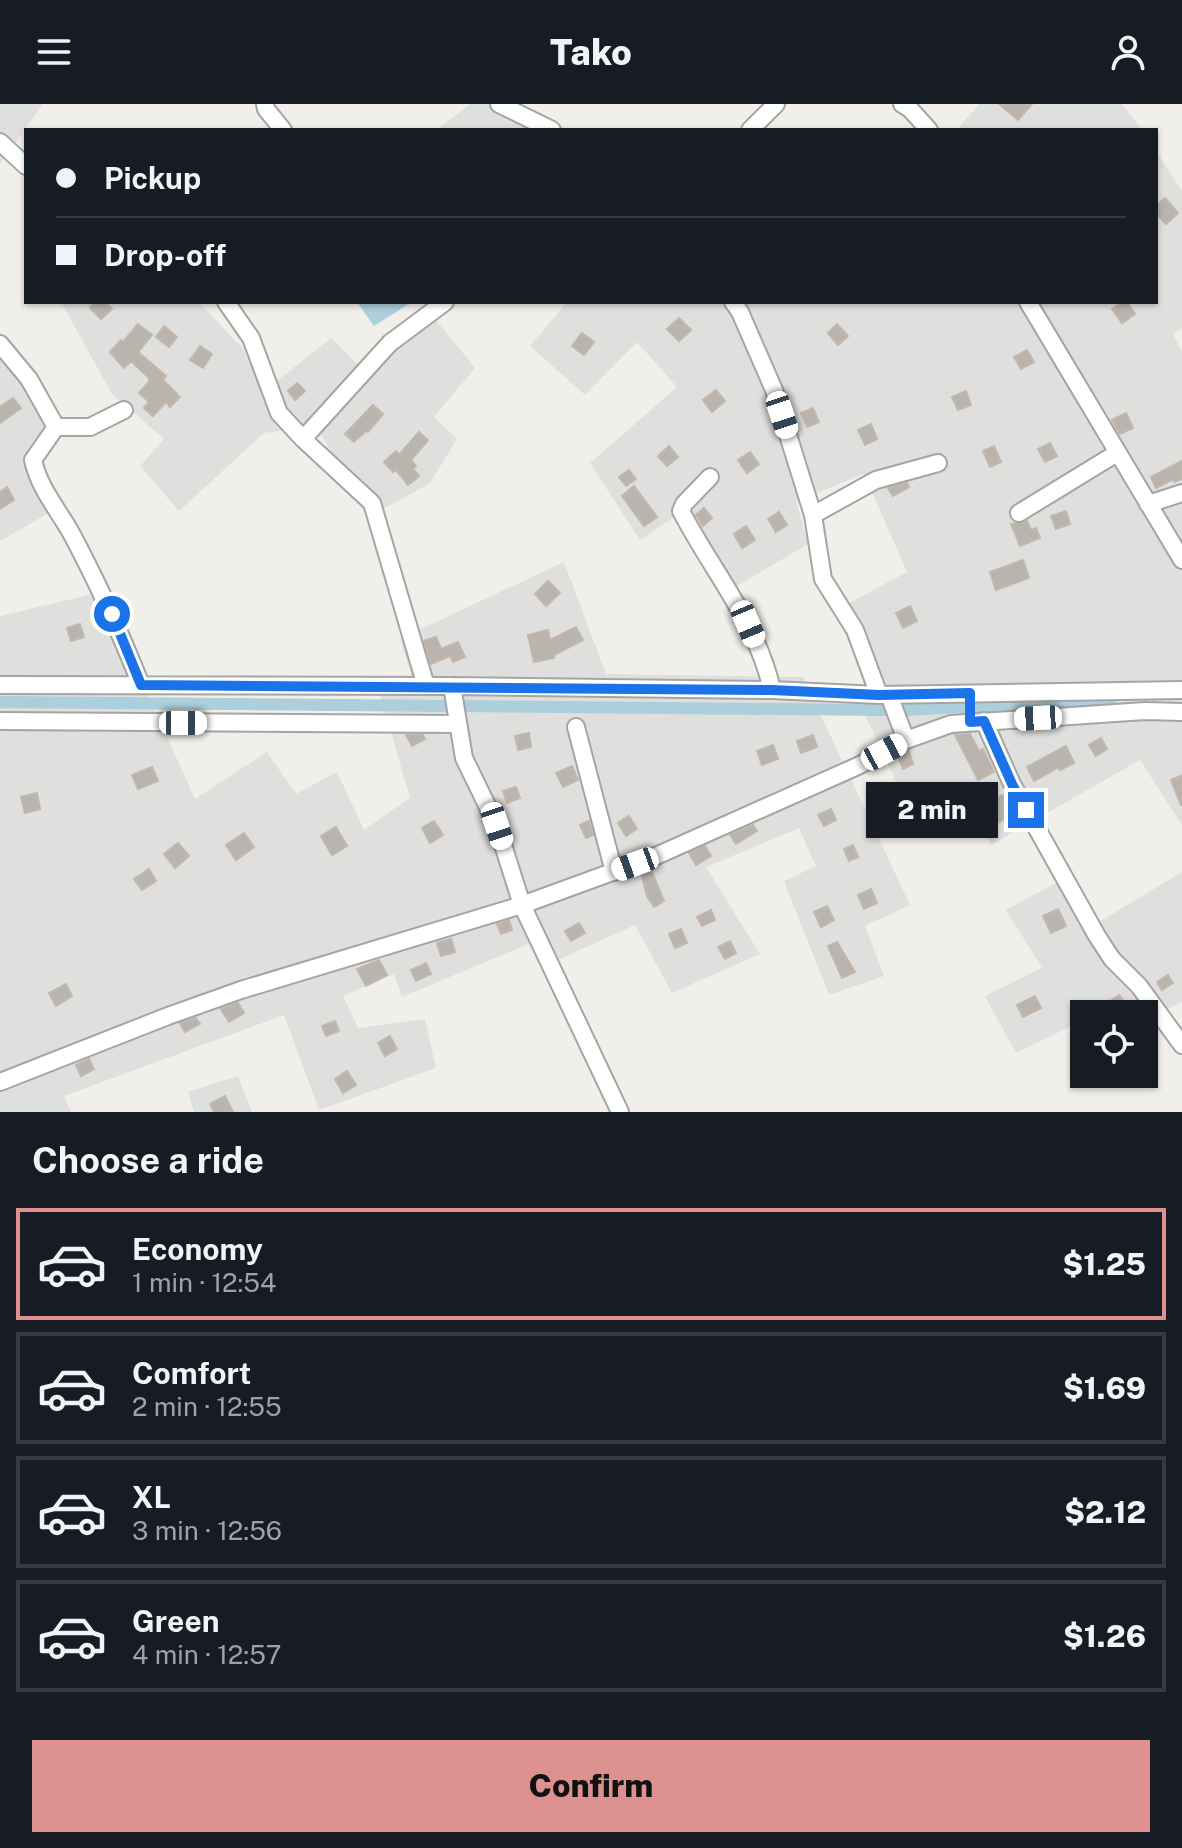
<!DOCTYPE html>
<html lang="en">
<head>
<meta charset="utf-8">
<style>
  body { margin:0; font-family:"Public Sans",sans-serif; background:#242831; color:#f1f3f6; height:100vh; display:flex; flex-direction:column; font-size:30px; white-space:nowrap }
  * { box-sizing:border-box; margin:0 }
  p { font-size:26px; color:#9ea1a6 }
  .icon { flex:none; width:44px; height:44px; fill:none; stroke:currentColor; stroke-width:2; stroke-linecap:round; stroke-linejoin:round }
  .map { position:relative; height:1008px; overflow:hidden }
  .drawer { display:flex; flex-direction:column; background:#171b24; flex:1 }
  .drawer>* { flex:none }
  .hud { position:absolute; left:24px; top:24px; width:1134px; height:176px; border-radius:0px; box-shadow:0 2px 6px #0004; display:grid; align-content:center; height:176px; padding:0 32px; background:#171b24 }
  .buttons { position:absolute; left:1070px; top:896px; display:grid; gap:16px }
  .buttons a { display:grid; place-items:center; width:88px; height:88px; border-radius:0px; background:#171b24; box-shadow:0 2px 6px #0004; font-size:40px }
  .end { position:absolute; width:36px; height:36px; margin:-18px; border:10px solid #1a73e8; background:#fff; box-shadow:0 0 0 4px #fff }
  .from { border-radius:50% }
  .bubble { position:absolute; height:56px; border-radius:0px; background:#171b24; box-shadow:0 2px 6px #0004; font-size:26px; font-weight:800; line-height:56px; text-align:center }
  .car { position:absolute; width:24px; height:48px; margin:-24px -12px; border-radius:10px; box-shadow:0 0 6px 2px #0007; background:linear-gradient(#fff 24%,#345 0 40%,#fff 0 76%,#345 0 86%,#fff 0) }
  .hud b { display:flex; align-items:center; gap:28px; height:76px; font-size:30px }
  .hud b+b { border-top:2px solid #363941 }
  .hud i { width:20px; height:20px; background:#f1f3f6 }
  ul { padding:0; list-style:none }
  li { display:flex; align-items:center; gap:24px; height:112px; margin:0 16px 12px; padding:0 16px; border:4px solid #363941; border-radius:0px }
  li div { flex:1 }
  li b { display:block; font-size:30px }
  li em { font-style:normal; font-weight:800 }
  li.active { border-color:#dd918e }
  li>.icon { width:72px; height:72px; stroke-width:1.5 }
  h2 { padding:0 32px; font-size:36px; line-height:96px }
  .primary-button { display:flex; gap:16px; margin-top:auto; padding:16px 32px }
  .primary-button a { flex:1; height:92px; border-radius:0px; background:#dd918e; color:#111; font-size:32px; font-weight:800; line-height:92px; text-align:center }
  header { display:flex; justify-content:space-between; align-items:center; height:104px; padding:0 32px; background:#171b24; font-size:36px; font-weight:800 }
  .map>svg:first-child { display:block }
  .residential { fill:#dfdfde }
  .water { fill:#adcedb }
  .lines { fill:none; stroke-linecap:round; stroke-linejoin:round }
  .canal { stroke:#adcedb; stroke-width:12 }
  .building { fill:#bab4ae; stroke:#c2b7ac; stroke-width:2 }
  .minor-casing { stroke:#a5a5a5; stroke-width:20 }
  .minor { stroke:#fff; stroke-width:16 }
  .route { stroke:#1a73e8; stroke-width:10 }
</style>
</head>
<body>
<header><svg class="icon" aria-label="menu" viewBox="0 0 24 24"><path d="M4 6h16M4 12h16M4 18h16"/></svg>Tako<svg class="icon" aria-label="person" viewBox="0 0 24 24"><circle cx="12" cy="8" r="4"/><path d="M4 21q1-7 8-7t8 7"/></svg></header>
<div class="map">
<svg width="1182" height="1008" viewBox="0 0 1182 1008">
  <rect width="100%" height="100%" fill="#f1efe9"/>
  <path class="residential" d="M0 0H43L0 60Z
    M470 0H504L551 26H437Z
    M979 0H1122L1142 26H957Z
    M1156 47 1182 87V224L1173 230 1182 248V721L1140 656 991 741 972 698 918 726 856 591 888 592 842 503 907 468 864 370 796 397 808 440 730 486 677 411 640 436 590 359 677 283 637 238 585 291 530 242 567 198H1156Z
    M61 198H199L243 245 263 288 331 234 366 269 431 210 475 264 434 313 457 335 430 379 369 413 316 322 264 329 179 407 140 362 164 335 112 290Z
    M0 245 48 318 27 346 59 403 0 437Z
    M564 458 606 570 803 573 910 801 865 822 884 872 829 891 784 777 816 762 799 724 706 763 760 850 672 889 635 821 551 859 538 836 402 893 394 870 343 892 358 924 425 915 436 964 319 1006 284 911 64 992 71 1008H0V512L102 488 195 695 267 648 296 690 337 668 364 726 410 694 375 573 412 574 400 535Z
    M1182 768V898L1144 917V910H1084V916L1016 949 985 892 1042 864 1006 806 1067 773 1096 820Z
    M238 972 252 1008H194L188 988Z"/>
  <path class="water" d="M357 198H412L374 222Z"/>
  <g class="lines">
    <path class="canal" d="M0 598 887 606
      M979 604 1112 602
      M905 606 963 603"/>
  </g>
  <path class="building" d="M999 0H1032L1018 16Z
    M1165 94 1178 109 1166 120 1156 109V102Z
    M95 198H105L112 205 101 215 90 204Z
    M1122 198H1127L1135 210 1122 219 1112 205Z
    M679 214 691 226 679 237 667 225Z
    M138 220 152 231 138 248 166 272 163 276 180 293 170 303 166 298 153 312 144 304 149 298 139 289 149 278V274L131 257 124 264 110 248 121 236 123 238Z
    M837 220 848 232 838 241 828 229Z
    M164 222 177 233 169 243 156 233Z
    M582 229 594 238 584 251 572 242Z
    M200 242 212 250 203 264 190 256Z
    M1027 246 1034 258 1021 265 1014 253Z
    M297 279 305 287 295 296 288 287Z
    M716 286 725 297 712 308 703 296Z
    M966 287 971 301 958 306 952 293Z
    M13 294 21 304 0 319V303Z
    M373 301 383 310 368 328 367 326 354 338 345 330Z
    M813 304 819 318 807 323 801 309Z
    M1126 309 1133 324 1120 330 1112 316Z
    M871 320 877 335 865 341 858 326Z
    M419 328 428 336 411 356 416 362 413 365 419 372 408 381 396 366 393 368 384 358 396 347 399 351Z
    M1050 339 1057 352 1045 358 1038 345Z
    M669 342 678 353 667 362 658 352Z
    M994 342 1001 358 990 363 983 347Z
    M750 348 759 360 747 369 738 356Z
    M1182 357V375L1174 378 1173 375 1156 384 1151 373Z
    M629 366 636 375 626 382 619 373Z
    M907 379 909 383 893 392 888 384Z
    M634 382 657 413 644 422 622 392Z
    M7 383 14 396 0 405V388Z
    M704 404 712 414 703 422 696 411Z
    M1066 407 1070 420 1056 425 1051 412Z
    M779 408 787 421 776 428 768 415Z
    M1027 417 1031 426 1036 424 1040 434 1020 442 1011 420Z
    M746 422 755 436 742 444 734 430Z
    M1023 456 1029 474 996 486 990 468Z
    M548 477 560 489 546 502 535 490Z
    M910 502 917 517 903 524 896 509Z
    M80 520 84 533 71 537 67 524Z
    M576 523 583 536 554 551V554L534 558 528 531 548 526 550 536Z
    M436 533 441 545 458 538 465 553 453 558 450 552 431 560 424 537Z
    M529 629 531 643 518 646 515 632Z
    M970 630 979 647 983 645 994 668 978 676 955 631Z
    M406 631H423L425 635 412 642Z
    M813 631 817 643 801 649 797 637Z
    M1101 634 1107 645 1096 652 1089 641Z
    M773 641 778 655 762 661 757 647Z
    M1066 642 1074 659 1060 666 1059 663 1034 677 1027 663Z
    M909 647 913 660 903 665 898 653Z
    M572 662 578 676 563 683 556 669Z
    M152 663 158 677 138 685 132 671Z
    M1182 671V701H1181L1171 676Z
    M516 683 520 694 507 699 503 687Z
    M37 689 40 705 25 709 21 693Z
    M1005 690 1013 711 999 718 990 696Z
    M831 705 836 716 824 722 818 711Z
    M629 712 637 725 626 732 618 719Z
    M434 717 443 731 430 739 422 724Z
    M589 717 593 731 586 734 580 721Z
    M753 721 757 727 736 740 730 731Z
    M336 723 347 742 332 751 321 732Z
    M244 729 254 743 236 756 226 741Z
    M178 739 189 752 175 764 164 750Z
    M853 741 858 753 849 757 844 745Z
    M705 742 711 752 696 761 689 749Z
    M149 765 156 777 142 786 134 775Z
    M651 766 664 797 654 803 647 792 641 769Z
    M871 785 877 799 864 805 858 791Z
    M827 802 834 816 821 823 814 808Z
    M1058 805 1066 822 1051 829 1043 812Z
    M711 806 715 816 702 822 697 813Z
    M509 816 512 826 501 830 497 820Z
    M579 819 585 829 571 837 565 827Z
    M681 825 687 839 675 844 669 830Z
    M451 835 455 848 441 852 437 839Z
    M730 837 736 849 725 855 718 843Z
    M837 838 855 868 842 874 828 842Z
    M379 856 387 871 366 882 357 865Z
    M426 859 431 870 416 877 411 866Z
    M1168 871 1173 879 1162 886 1157 878Z
    M66 880 72 892 56 902 49 889Z
    M1119 891 1125 899 1115 906 1109 898Z
    M1035 892 1041 904 1023 913 1017 901Z
    M238 899 244 909 229 918 221 905Z
    M196 914 200 920 185 928 180 919Z
    M335 917 339 927 326 932 322 922Z
    M390 932 397 945 385 952 378 939Z
    M89 955 94 965 81 972 76 961Z
    M347 967 356 981 343 989 335 975Z
    M225 992 233 1008H214L210 1000Z"/>
  <g class="lines">
    <defs>
      <path id="minor" d="M265 0 266 5 283 26
        M499 0 552 26
        M902 0 910 5 929 26
        M750 26 776 0
        M0 38 26 62
        M226 198 251 234 279 309 303 335 372 399 426 582
        M733 198 740 208 774 286 813 411 823 475 855 526 879 591
        M1028 198 1182 456
        M0 240 29 275 56 323 33 356C39 383 56 403 70 427 97 477 120 528 141 581
        M56 323H90L124 306
        M303 335 390 239 445 198
        M710 373 684 400 681 407C712 467 757 518 772 586
        M1148 400 1182 389
        M1019 409 1117 349
        M813 411 876 376 938 359
        M0 581 452 582 772 586 879 591 1182 586
        M452 582 464 654 497 722 522 801 620 1008
        M889 591 906 636
        M0 617 458 620
        M984 617 1012 680 1097 832 1112 855 1139 882 1182 941
        M576 623 614 768
        M0 978 168 912 241 886 522 801 656 752 860 661 906 636 951 620 1145 607 1182 608"/>
    </defs>
    <use href="#minor" class="minor-casing"/>
    <use href="#minor" class="minor"/>
  </g>
  <g class="lines">
    <path class="route" d="M112 510 141 581 772 586 879 591 970 589V618L984 617 1012 680 1026 706"/>
  </g>
</svg>
<div class="buttons">
<a><svg class="icon" aria-label="locate" viewBox="0 0 24 24"><circle cx="12" cy="12" r="6"/><path d="M12 2v4M12 18v4M2 12h4M18 12h4"/></svg></a>
</div>
<i class="end from" style="left:112px;top:510px"></i>
<i class="end" style="left:1026px;top:706px"></i>
<div class="bubble" style="left:866px;top:678px;width:132px">2 min</div>
<i class="car" style="left:782px;top:311px;rotate:162deg"></i>
<i class="car" style="left:748px;top:520px;rotate:157deg"></i>
<i class="car" style="left:1038px;top:614px;rotate:267deg"></i>
<i class="car" style="left:183px;top:619px;rotate:90deg"></i>
<i class="car" style="left:884px;top:648px;rotate:62deg"></i>
<i class="car" style="left:497px;top:722px;rotate:162deg"></i>
<i class="car" style="left:635px;top:760px;rotate:250deg"></i>
<div class="hud">
<b><i class="from"></i>Pickup</b>
<b><i></i>Drop-off</b>
</div>
</div>
<section class="drawer">
<h2>Choose a ride</h2>
<ul>
<li class="active"><svg class="icon" aria-label="car" viewBox="0 0 24 24"><path d="M5 17H2v-5l4-1 3-4h7l3 4 3 1v5h-3M9 17h6M6 11h13"/><circle cx="7" cy="17" r="2"/><circle cx="17" cy="17" r="2"/></svg><div><b>Economy</b><p>1 min · 12:54</p></div><em>$1.25</em></li>
<li><svg class="icon" aria-label="car" viewBox="0 0 24 24"><path d="M5 17H2v-5l4-1 3-4h7l3 4 3 1v5h-3M9 17h6M6 11h13"/><circle cx="7" cy="17" r="2"/><circle cx="17" cy="17" r="2"/></svg><div><b>Comfort</b><p>2 min · 12:55</p></div><em>$1.69</em></li>
<li><svg class="icon" aria-label="car" viewBox="0 0 24 24"><path d="M5 17H2v-5l4-1 3-4h7l3 4 3 1v5h-3M9 17h6M6 11h13"/><circle cx="7" cy="17" r="2"/><circle cx="17" cy="17" r="2"/></svg><div><b>XL</b><p>3 min · 12:56</p></div><em>$2.12</em></li>
<li><svg class="icon" aria-label="car" viewBox="0 0 24 24"><path d="M5 17H2v-5l4-1 3-4h7l3 4 3 1v5h-3M9 17h6M6 11h13"/><circle cx="7" cy="17" r="2"/><circle cx="17" cy="17" r="2"/></svg><div><b>Green</b><p>4 min · 12:57</p></div><em>$1.26</em></li>
</ul>
<div class="primary-button"><a>Confirm</a></div>
</section>
</body>
</html>
